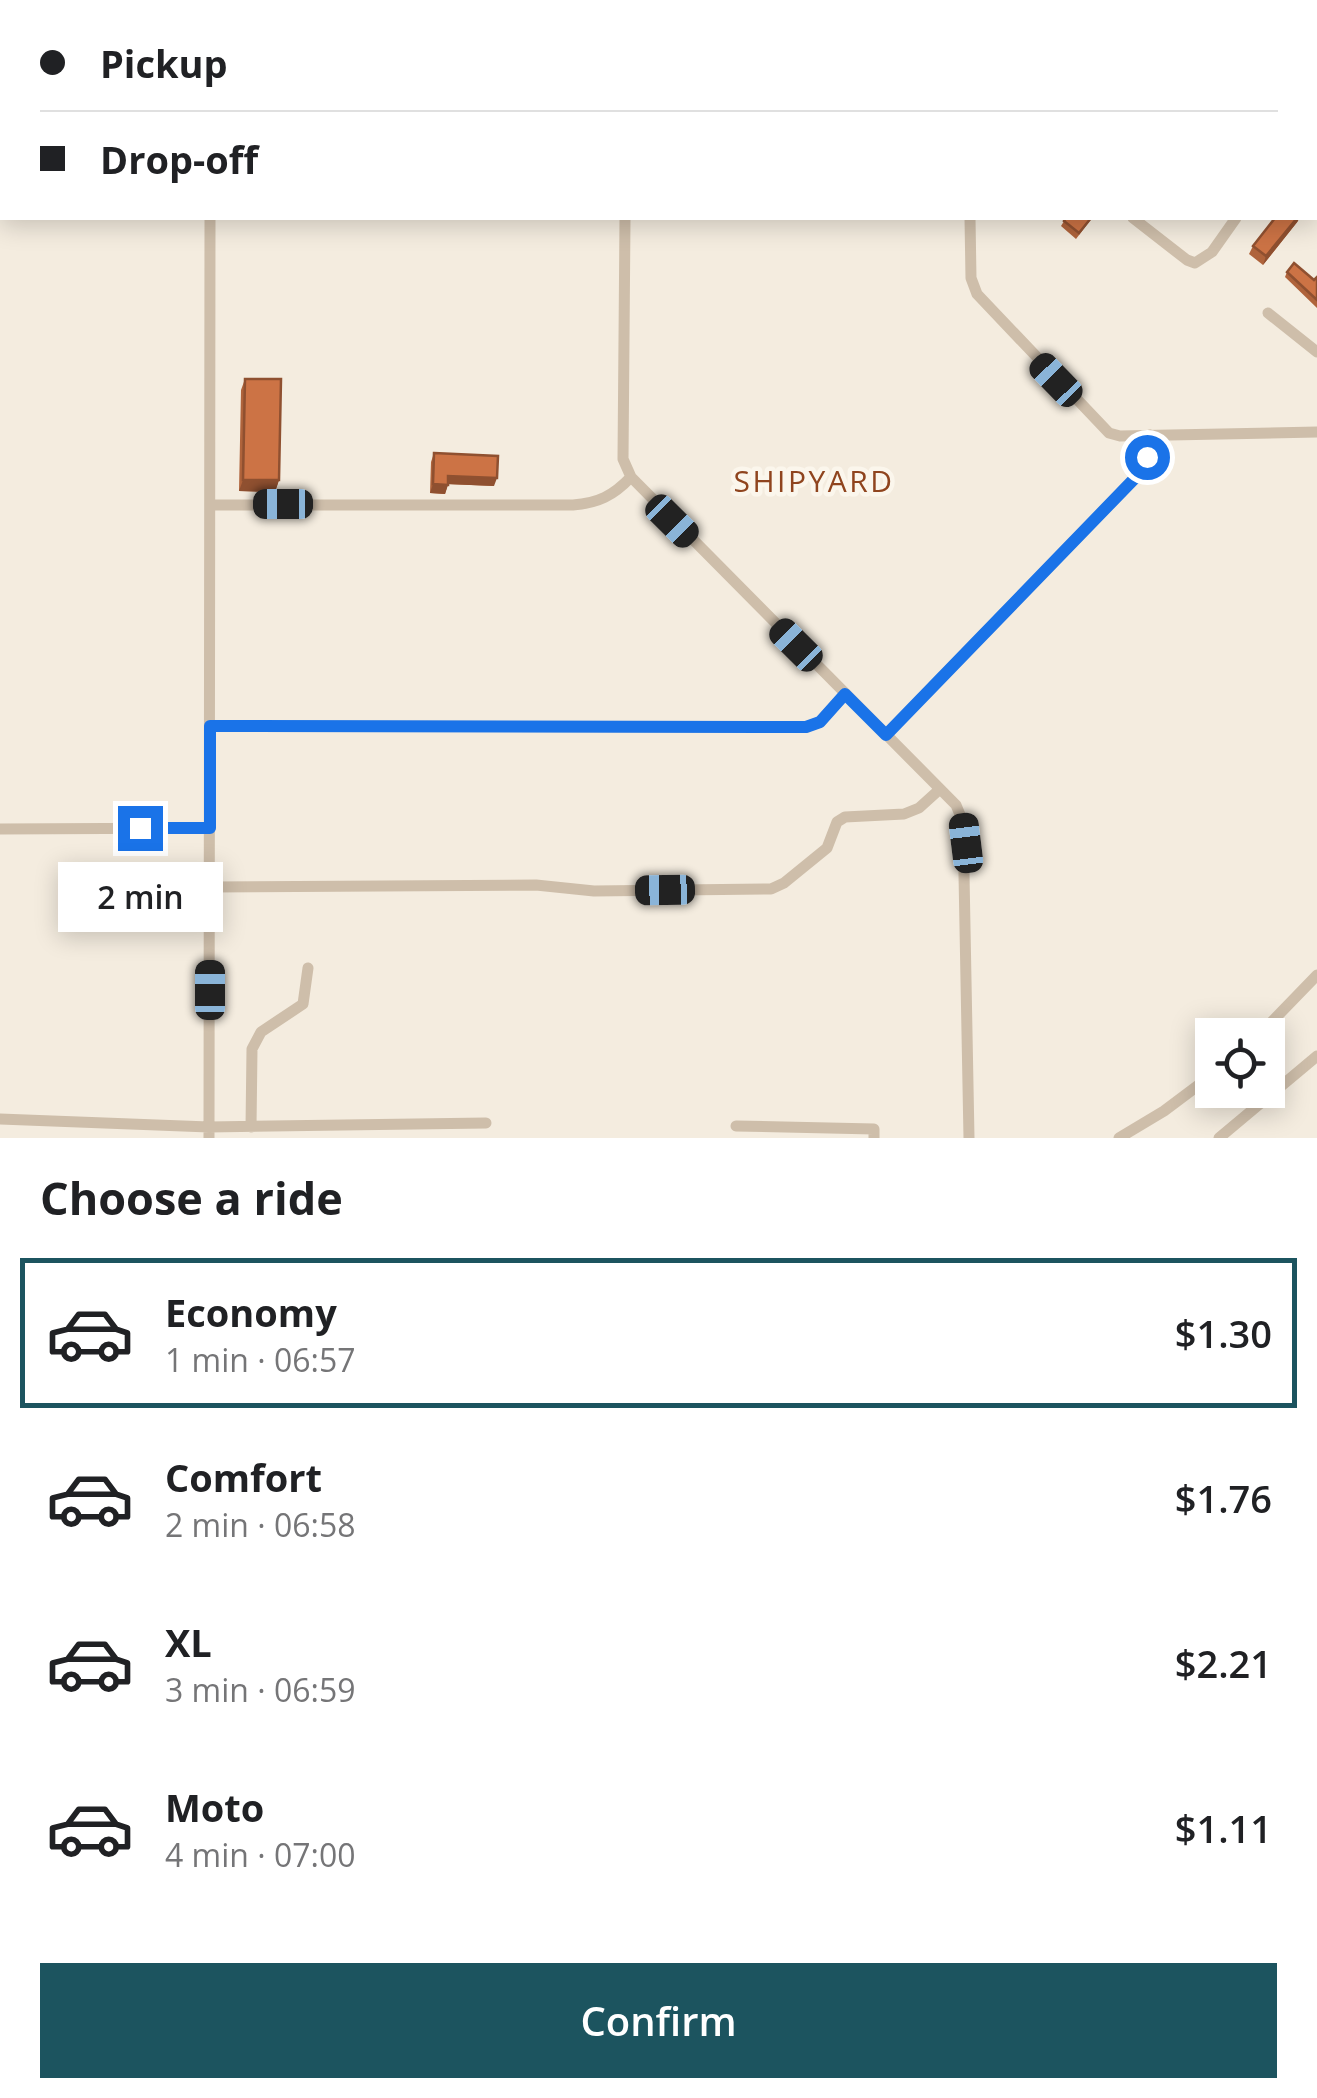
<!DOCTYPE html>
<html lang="en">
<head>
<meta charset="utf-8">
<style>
  body { margin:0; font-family:"Open Sans",sans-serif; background:#f2f2f2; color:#202124; height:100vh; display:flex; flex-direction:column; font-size:38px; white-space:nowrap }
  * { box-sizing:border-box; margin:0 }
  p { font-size:32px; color:#757577 }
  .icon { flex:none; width:55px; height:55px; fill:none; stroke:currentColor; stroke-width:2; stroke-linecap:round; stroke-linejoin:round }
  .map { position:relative; height:1138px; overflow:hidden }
  .drawer { display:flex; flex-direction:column; background:#fff; flex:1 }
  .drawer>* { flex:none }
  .guide { position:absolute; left:0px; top:0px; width:1318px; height:220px; box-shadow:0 5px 25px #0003; display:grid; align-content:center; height:220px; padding:0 40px; background:#fff }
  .controls { position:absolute; left:1195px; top:1018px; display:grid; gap:20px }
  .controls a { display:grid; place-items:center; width:90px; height:90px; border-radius:0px; background:#fff; box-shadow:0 5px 25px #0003; font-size:50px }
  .end { position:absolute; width:45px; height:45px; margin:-22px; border:12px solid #1a73e8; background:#fff; box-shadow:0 0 0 5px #fff }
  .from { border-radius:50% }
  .bubble { position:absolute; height:70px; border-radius:0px; background:#fff; box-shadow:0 5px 25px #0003; font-size:32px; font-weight:600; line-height:70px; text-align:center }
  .car { position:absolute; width:30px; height:60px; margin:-30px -15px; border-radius:12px; box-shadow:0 0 8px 2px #0007; background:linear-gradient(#222 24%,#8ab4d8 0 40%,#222 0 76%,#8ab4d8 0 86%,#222 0) }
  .guide b { display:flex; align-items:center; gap:35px; height:95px; font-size:38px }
  .guide b+b { border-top:2px solid #e0e0e0 }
  .guide i { width:25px; height:25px; background:#202124 }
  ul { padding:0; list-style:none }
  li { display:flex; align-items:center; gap:30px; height:150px; margin:0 20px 15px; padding:0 20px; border:5px solid transparent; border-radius:0px }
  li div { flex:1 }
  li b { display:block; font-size:38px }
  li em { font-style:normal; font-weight:600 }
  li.current { border-color:#1c545f }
  li>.icon { width:90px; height:90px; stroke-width:1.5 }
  h2 { padding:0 40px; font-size:45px; line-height:120px }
  .cta { display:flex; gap:20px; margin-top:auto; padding:20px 40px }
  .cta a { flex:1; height:115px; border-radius:0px; background:#1c545f; color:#fff; font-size:40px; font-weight:600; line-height:115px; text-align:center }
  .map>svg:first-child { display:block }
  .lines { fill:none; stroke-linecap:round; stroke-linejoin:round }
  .minor { stroke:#cebeaa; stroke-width:11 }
  .wall { fill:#af633b }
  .shaded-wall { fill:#8f5030 }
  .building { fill:#cc7345; stroke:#8f5030; stroke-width:2.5 }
  .route { stroke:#1a73e8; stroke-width:12 }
  .labels { text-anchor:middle; stroke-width:9; stroke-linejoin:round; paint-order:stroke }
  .neighbourhood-label { font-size:30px; letter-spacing:2.5px; fill:#8f441e; stroke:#fbf6ec }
</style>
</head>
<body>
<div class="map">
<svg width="1317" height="1138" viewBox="0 0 1317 1138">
  <rect width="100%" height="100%" fill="#f4ecdf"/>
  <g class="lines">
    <path class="minor" d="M768 0V2
      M885 0 888 2
      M1097 0 1100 2
      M1311 0 1313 2
      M211 2V0
      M624 2V0
      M0 93H2
      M1315 108 1317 105
      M1315 181 1317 179
      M625 218 623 459 631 477 956 805 963 822 969 1138
      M970 218 971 278 977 294 1109 433 1120 436 1317 432
      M1133 218 1187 260 1195 263 1212 252 1236 218
      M1268 313 1317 352
      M210 505H573C598 503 613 496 631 477
      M210 726 806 727 820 722 845 694
      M886 735 1137 476 1147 457 1150 435
      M0 829 210 828
      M211 887 536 885 594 891 771 889 784 883 827 848 837 822 845 817 904 814 919 808 940 789
      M1259 1035 1317 975
      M0 1119 209 1127 486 1123
      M736 1126 874 1129V1138
      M251 1127 252 1049 261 1032 303 1004 308 968
      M209 1138 210 218
      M1119 1138 1164 1111 1212 1075
      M1219 1138 1317 1056"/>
  </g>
  <path class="wall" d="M1066 218H1092L1076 239 1061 226Z
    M1298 221 1263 265 1249 254 1253 246Z
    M1287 272 1314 280 1317 277V308L1285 277Z
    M245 379 279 480 275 492 239 491 241 390Z
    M434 453 494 486 448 484 445 494 430 493 431 462Z"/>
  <path class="shaded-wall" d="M1297 218H1299L1298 221 1263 265 1266 256Z
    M448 476 497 478 494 486 445 484Z
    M243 480H279L275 492 239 491Z
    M433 484 448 485 445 494 430 493Z"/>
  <path class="building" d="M1066 218H1091L1079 233 1064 221Z
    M1275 218H1297L1266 256 1253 246Z
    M1294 263 1314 280 1317 277V300L1287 272Z
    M245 379H281L279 480H243Z
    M434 453 498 456 497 478 448 476V485L433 484Z"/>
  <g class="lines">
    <path class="route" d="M140 828H210V726L806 727 820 722 845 694 886 735 1137 476 1147 457"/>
  </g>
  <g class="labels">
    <g class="neighbourhood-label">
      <text x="814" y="492">SHIPYARD</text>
    </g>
  </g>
</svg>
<div class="controls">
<a><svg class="icon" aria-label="locate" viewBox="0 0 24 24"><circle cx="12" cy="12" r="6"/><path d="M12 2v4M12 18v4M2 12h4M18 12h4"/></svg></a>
</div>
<i class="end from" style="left:1147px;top:457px"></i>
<i class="end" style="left:140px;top:828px"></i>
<div class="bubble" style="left:58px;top:862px;width:165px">2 min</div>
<i class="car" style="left:1056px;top:380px;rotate:316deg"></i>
<i class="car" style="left:283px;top:504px;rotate:270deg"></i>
<i class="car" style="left:672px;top:521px;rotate:135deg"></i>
<i class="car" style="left:796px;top:645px;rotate:315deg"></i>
<i class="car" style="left:966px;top:843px;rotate:353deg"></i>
<i class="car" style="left:665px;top:890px;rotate:269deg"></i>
<i class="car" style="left:210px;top:990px;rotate:0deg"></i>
<div class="guide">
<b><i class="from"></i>Pickup</b>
<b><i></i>Drop-off</b>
</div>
</div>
<section class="drawer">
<h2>Choose a ride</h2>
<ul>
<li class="current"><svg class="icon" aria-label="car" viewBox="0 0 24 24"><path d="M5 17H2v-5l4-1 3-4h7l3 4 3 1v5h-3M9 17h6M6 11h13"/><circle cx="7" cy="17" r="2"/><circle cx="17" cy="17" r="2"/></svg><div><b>Economy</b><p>1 min · 06:57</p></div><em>$1.30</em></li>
<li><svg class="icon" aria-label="car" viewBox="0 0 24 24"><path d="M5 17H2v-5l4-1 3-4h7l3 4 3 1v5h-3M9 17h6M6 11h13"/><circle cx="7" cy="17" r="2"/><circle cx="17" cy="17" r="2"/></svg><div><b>Comfort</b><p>2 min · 06:58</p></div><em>$1.76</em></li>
<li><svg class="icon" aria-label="car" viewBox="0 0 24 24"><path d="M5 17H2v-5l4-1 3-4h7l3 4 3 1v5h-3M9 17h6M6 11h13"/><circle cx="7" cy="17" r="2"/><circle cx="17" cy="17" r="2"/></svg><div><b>XL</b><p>3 min · 06:59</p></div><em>$2.21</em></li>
<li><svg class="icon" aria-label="car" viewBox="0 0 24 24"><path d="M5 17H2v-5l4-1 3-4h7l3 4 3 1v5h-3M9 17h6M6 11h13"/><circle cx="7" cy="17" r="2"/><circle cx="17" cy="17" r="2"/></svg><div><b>Moto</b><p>4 min · 07:00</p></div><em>$1.11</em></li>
</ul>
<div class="cta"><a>Confirm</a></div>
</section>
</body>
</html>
